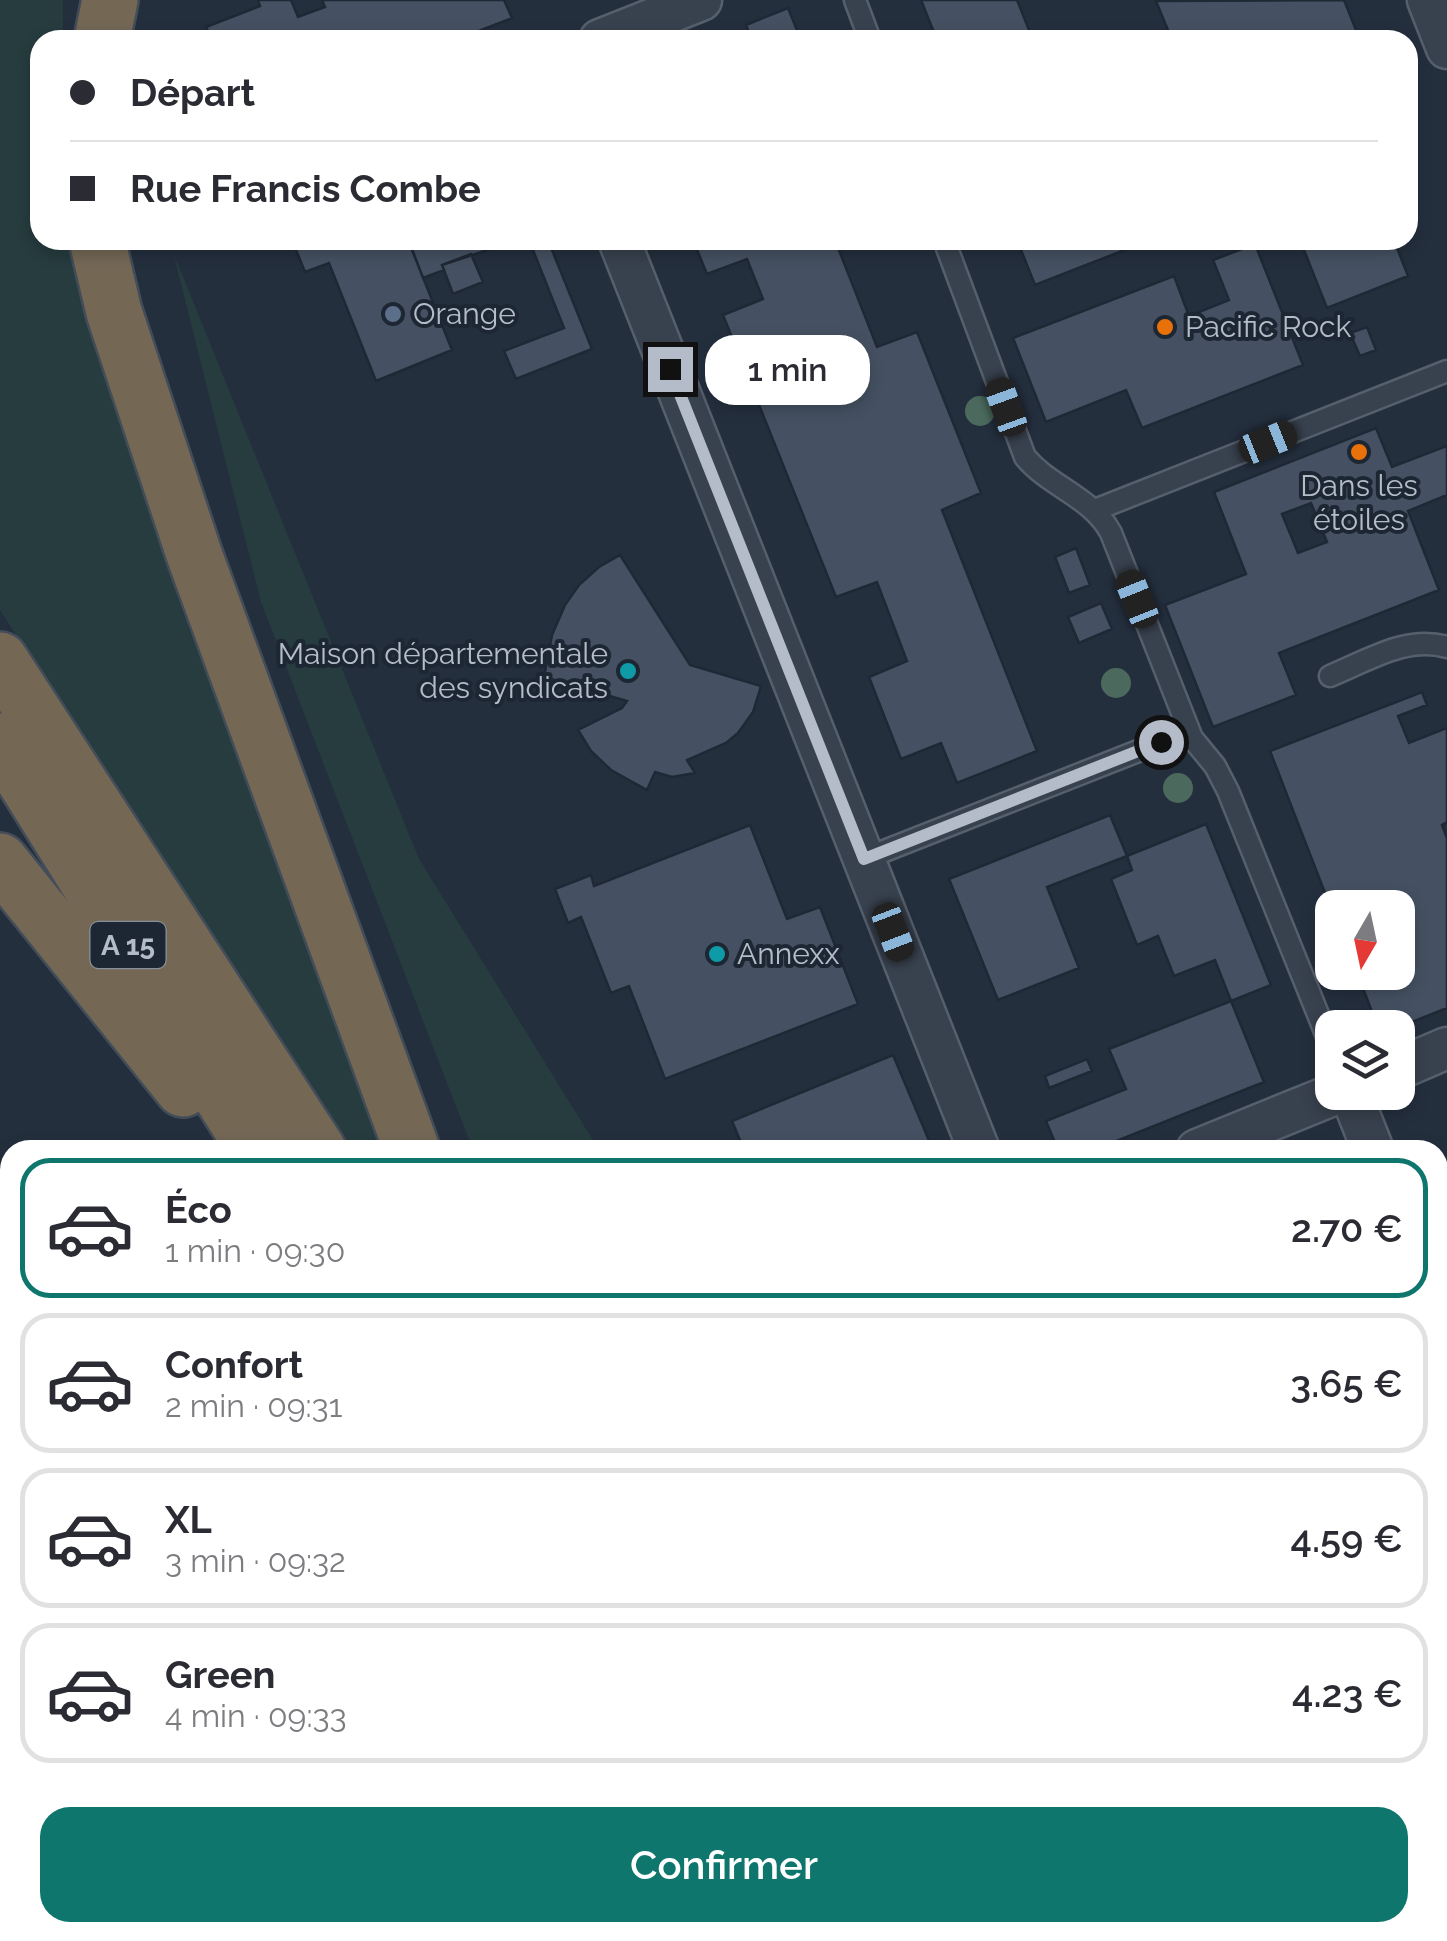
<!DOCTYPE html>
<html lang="fr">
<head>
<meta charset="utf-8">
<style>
  body { margin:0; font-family:Raleway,sans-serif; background:#f2f2f3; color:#2b2b33; height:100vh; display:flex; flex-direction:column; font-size:38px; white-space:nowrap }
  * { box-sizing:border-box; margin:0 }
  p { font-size:32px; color:#7c7c81 }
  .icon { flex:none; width:55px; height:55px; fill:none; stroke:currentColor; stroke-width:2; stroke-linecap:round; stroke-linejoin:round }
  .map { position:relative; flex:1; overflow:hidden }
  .side { position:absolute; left:0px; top:1140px; width:1448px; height:802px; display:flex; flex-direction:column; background:#fff; border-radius:30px 30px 0 0; box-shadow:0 5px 15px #0003 }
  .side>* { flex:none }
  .hud { position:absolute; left:30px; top:30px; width:1388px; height:220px; border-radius:30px; box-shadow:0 5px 15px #0003; display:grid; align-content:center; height:220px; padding:0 40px; background:#fff }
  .needle { width:65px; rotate:189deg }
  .tools { position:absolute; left:1315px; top:890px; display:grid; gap:20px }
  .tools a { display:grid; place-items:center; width:100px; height:100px; border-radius:20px; background:#fff; box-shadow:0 5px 15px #0003; font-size:50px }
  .end { position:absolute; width:45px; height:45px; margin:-22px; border:12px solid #b4bcc9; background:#111; box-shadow:0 0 0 5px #111 }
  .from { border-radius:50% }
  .bubble { position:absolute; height:70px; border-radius:30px; background:#fff; box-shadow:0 5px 15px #0003; font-size:32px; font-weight:600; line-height:70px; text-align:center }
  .car { position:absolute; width:30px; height:60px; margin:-30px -15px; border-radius:12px; box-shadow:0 0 8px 2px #0007; background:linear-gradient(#222 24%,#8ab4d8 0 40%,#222 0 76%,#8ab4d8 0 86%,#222 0) }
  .hud b { display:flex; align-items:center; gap:35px; height:95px; font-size:38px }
  .hud b+b { border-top:2px solid #e1e1e2 }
  .hud i { width:25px; height:25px; background:#2b2b33 }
  ul { padding:18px 0 0; list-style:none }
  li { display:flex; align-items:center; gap:30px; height:140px; margin:0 20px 15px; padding:0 20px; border:5px solid #e1e1e2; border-radius:30px }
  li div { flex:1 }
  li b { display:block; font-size:38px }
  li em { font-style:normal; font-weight:600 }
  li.current { border-color:#0f766e }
  li>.icon { width:90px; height:90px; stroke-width:1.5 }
  .cta { display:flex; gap:20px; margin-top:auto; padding:20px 40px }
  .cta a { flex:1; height:115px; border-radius:30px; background:#0f766e; color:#fff; font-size:40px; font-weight:600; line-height:115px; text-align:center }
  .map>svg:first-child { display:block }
  .green { fill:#263c3f }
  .building { fill:#455162; stroke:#1f2835; stroke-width:2.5; fill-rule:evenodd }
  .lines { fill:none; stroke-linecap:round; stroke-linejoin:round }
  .lane-casing { stroke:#565f6c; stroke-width:25 }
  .street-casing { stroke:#565f6c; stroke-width:45 }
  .secondary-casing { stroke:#565f6c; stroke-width:60 }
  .highway-casing { stroke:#434c59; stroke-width:60 }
  .path { stroke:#44595c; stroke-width:6; stroke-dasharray:8 8; stroke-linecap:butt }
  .lane { stroke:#38414e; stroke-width:20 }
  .street { stroke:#38414e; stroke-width:40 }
  .secondary { stroke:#465061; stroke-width:55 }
  .highway { stroke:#746855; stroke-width:55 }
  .tree { fill:#4b6a5d }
  .route { stroke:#b4bcc9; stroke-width:12 }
  .service-dot { fill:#5c6f8a; stroke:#1d2633; stroke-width:4 }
  .food-dot { fill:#e8710a; stroke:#1d2633; stroke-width:4 }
  .culture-dot { fill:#0f9aa8; stroke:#1d2633; stroke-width:4 }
  .labels { text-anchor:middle; stroke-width:8; stroke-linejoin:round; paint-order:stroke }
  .shield { fill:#1d2633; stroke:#878f9c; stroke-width:2.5 }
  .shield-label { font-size:28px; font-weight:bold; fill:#b4bcc9 }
  .poi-label { font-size:30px; fill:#b4bcc9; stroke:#1d2633; text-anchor:start }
</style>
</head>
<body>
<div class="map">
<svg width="1447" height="1941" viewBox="0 0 1447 1941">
  <rect width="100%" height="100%" fill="#242f3e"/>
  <path class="green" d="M0 0H63V40H40V240H73L90 322 181 607 386 1150H349L0 610Z
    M173 252 419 859 599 1150H473L261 602Z
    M1447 1792V1941H909L904 1933 1438 1932V1796Z"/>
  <path class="building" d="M258 0H291L298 17 325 7 322 0H504L512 18 466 36 468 40H212L206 27 260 6Z
    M921 0H1017L1033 40H937Z
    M1344 0 1360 40H1172L1156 1Z
    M788 8 801 40H740L750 36 746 25Z
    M292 240H408L452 350 376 381 329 263 305 272Z
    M435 240H518L442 265 444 270 423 278 412 249Z
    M529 240H548L592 349 516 379 504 351 564 328Z
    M693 240H835L877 347 917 332 981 493 942 510 1037 751 957 783 941 743 901 759 869 677 907 661 877 582 836 597 723 315 763 299 747 259 707 274Z
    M1017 240H1150L1035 285Z
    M1300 240H1394L1408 276 1327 308Z
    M1255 244 1303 365 1142 428 1126 390 1046 422 1013 338 1174 276 1189 316 1229 300 1213 260Z
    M471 254 483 282 453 294 442 265Z
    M1367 327 1376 350 1360 356 1350 333Z
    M1376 428 1392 467 1447 446V495L1408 511 1439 590 1279 653 1296 695 1213 727 1165 605 1246 574 1214 492ZM1311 503 1327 542 1298 553 1282 514Z
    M1076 548 1090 585 1069 593 1055 557Z
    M620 555 690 665 761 686 753 712 738 733 726 743 687 760 695 773 672 777 655 772 647 790 611 770 591 751 578 730 622 708 627 701 544 677 552 635 565 605 579 585 599 567Z
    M1101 603 1112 629 1079 643 1068 617Z
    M1422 692 1427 705 1398 716 1409 743 1447 728V822L1442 825 1447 838V1008L1397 1028H1378L1357 972H1398V908H1332V911L1270 751Z
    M1110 815 1127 856 1047 887 1079 968 998 1000 949 879Z
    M1206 824 1271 985 1231 1001 1215 960 1174 976 1158 936 1137 945 1111 879 1132 870 1127 856Z
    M750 825 787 919 820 907 858 1004 665 1079 629 986 611 993 581 917 568 923 555 889 591 875 594 886Z
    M1231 1001 1264 1082 1094 1150H1058L1046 1121 1126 1089 1109 1049Z
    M893 1055 933 1150H744L732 1121Z
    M1087 1059 1092 1071 1049 1088 1045 1076Z
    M0 1472 10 1489V1575L0 1559Z
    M10 1604V1688L0 1694V1610Z
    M100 1932H340L333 1941H110Z"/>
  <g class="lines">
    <defs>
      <path id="lane" d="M855 0 870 40
        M944 240 1025 457C1050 487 1092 497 1111 533L1192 738 1215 766 1228 791 1332 1049
        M1095 510 1447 371
        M1330 676C1367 661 1407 635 1447 647
        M864 859 1189 731
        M0 1878 10 1864
        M379 1932 384 1941
        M0 1934 9 1941"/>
      <path id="street" d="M1428 0 1447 48
        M600 40 701 0
        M619 240 979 1150
        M1398 1069 1447 1048
        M1350 1092 1373 1150
        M1197 1150 1340 1092
        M1438 1309 1447 1333"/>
      <path id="secondary" d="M1438 1662 1447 1659
        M916 1941 926 1932"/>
      <path id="highway" d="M102 40 110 0
        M97 240 114 312 194 554 412 1150
        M0 660 318 1150
        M0 741 255 1150
        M0 861 183 1089
        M762 1932 767 1941
        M820 1932 825 1941"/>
    </defs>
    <use href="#lane" class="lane-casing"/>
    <use href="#street" class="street-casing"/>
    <use href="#secondary" class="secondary-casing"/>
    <use href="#highway" class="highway-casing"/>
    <path class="path" d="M1358 1932 1386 1941"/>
    <use href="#lane" class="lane"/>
    <use href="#street" class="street"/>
    <use href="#secondary" class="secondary"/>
    <use href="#highway" class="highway"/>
  </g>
  <g class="tree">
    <circle cx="980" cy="411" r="15"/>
    <circle cx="1116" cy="683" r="15"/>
    <circle cx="1178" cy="788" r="15"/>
  </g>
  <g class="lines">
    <path class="route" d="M670 369 864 859 1161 742"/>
  </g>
  <circle class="service-dot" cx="393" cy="314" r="10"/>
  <g class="food-dot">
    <circle cx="1165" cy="327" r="10"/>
    <circle cx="1359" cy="452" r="10"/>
  </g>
  <g class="culture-dot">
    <circle cx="628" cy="671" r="10"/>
    <circle cx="717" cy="954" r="10"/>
  </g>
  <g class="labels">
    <rect class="shield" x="90.5" y="922" width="75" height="46" rx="8"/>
    <g class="shield-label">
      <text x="128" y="955">A 15</text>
    </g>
    <g class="poi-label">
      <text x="413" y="324">Orange</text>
      <text x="1185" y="337">Pacific Rock</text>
      <text x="1359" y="496" text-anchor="middle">Dans les<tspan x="1359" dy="34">étoiles</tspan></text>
      <text x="608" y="664" text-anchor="end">Maison départementale<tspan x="608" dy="34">des syndicats</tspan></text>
      <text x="737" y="964">Annexx</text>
    </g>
  </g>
</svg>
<div class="tools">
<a><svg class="needle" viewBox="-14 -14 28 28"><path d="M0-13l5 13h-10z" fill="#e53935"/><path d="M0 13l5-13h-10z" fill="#7c7c81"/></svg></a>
<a><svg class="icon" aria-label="layers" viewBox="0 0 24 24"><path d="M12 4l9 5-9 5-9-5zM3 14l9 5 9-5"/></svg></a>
</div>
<i class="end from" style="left:1161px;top:742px"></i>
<i class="end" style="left:670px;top:369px"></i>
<div class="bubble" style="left:705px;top:335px;width:165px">1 min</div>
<i class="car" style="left:1006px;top:407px;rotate:340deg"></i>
<i class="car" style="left:1268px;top:442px;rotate:68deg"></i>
<i class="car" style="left:1137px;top:599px;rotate:338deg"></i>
<i class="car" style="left:893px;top:932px;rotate:159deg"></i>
<div class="hud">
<b><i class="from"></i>Départ</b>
<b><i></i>Rue Francis Combe</b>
</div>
<section class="side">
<ul>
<li class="current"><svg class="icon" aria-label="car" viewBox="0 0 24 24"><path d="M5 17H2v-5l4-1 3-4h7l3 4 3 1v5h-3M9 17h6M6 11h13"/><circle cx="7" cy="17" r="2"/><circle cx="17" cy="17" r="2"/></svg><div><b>Éco</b><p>1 min · 09:30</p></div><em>2.70 €</em></li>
<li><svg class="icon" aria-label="car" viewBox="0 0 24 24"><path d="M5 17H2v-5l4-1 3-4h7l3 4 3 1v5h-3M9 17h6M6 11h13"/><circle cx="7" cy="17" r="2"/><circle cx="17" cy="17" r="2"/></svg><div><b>Confort</b><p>2 min · 09:31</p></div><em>3.65 €</em></li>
<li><svg class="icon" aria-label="car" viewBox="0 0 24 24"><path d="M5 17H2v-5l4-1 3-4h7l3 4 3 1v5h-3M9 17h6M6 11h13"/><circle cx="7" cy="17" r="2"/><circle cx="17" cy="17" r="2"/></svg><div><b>XL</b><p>3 min · 09:32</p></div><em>4.59 €</em></li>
<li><svg class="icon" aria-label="car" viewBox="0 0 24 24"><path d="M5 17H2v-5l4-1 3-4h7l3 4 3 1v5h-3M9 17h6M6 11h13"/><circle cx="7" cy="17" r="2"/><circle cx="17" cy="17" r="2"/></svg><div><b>Green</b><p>4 min · 09:33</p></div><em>4.23 €</em></li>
</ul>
<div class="cta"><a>Confirmer</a></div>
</section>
</div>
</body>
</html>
